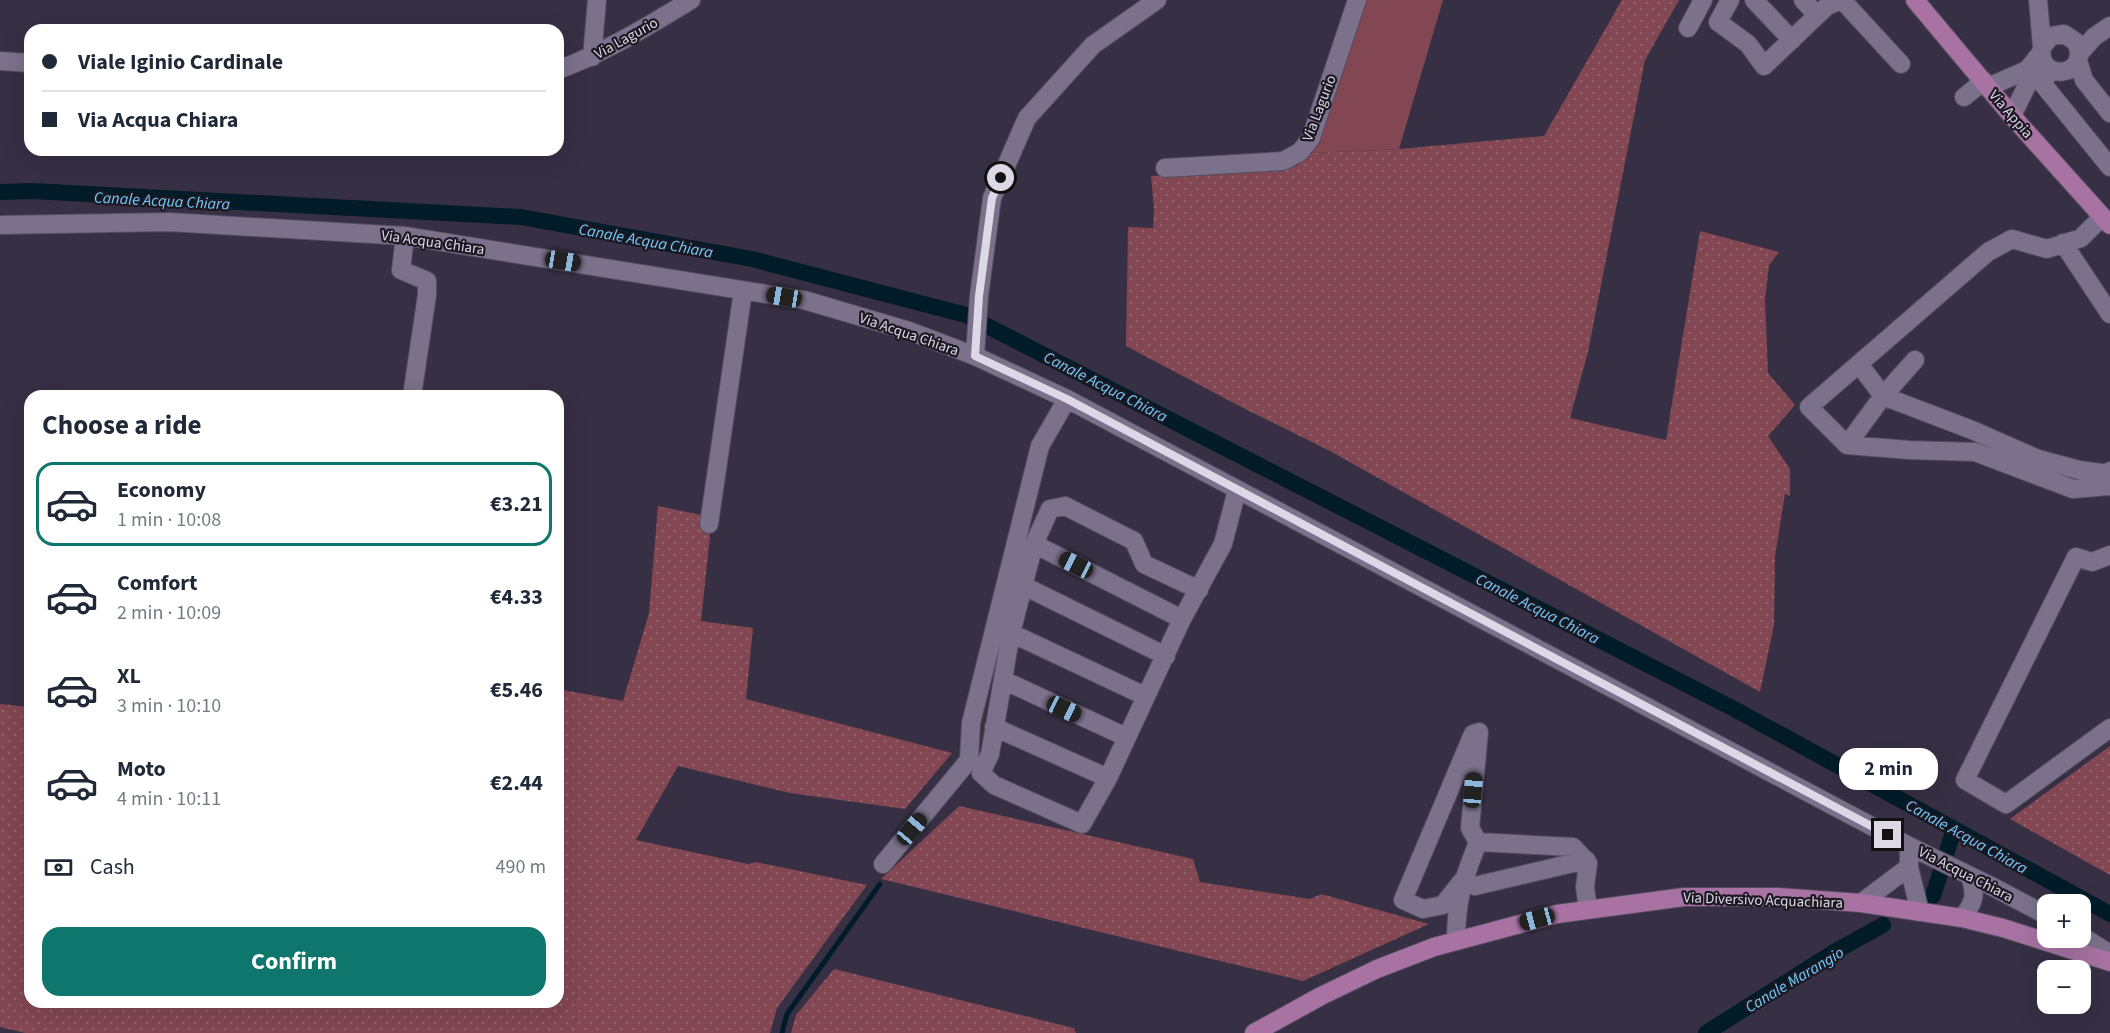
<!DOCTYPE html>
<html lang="en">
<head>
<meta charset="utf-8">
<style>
  body { margin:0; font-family:"Source Sans 3",sans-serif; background:#f2f2f3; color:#1f2937; height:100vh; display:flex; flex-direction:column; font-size:22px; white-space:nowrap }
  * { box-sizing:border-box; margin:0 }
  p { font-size:20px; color:#747a83 }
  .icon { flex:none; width:33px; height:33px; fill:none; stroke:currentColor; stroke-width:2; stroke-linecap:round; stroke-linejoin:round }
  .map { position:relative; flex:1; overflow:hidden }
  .details { position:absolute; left:24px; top:390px; width:540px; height:618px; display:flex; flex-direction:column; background:#fff; border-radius:18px; box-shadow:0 6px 24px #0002 }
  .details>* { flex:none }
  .top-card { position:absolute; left:24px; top:24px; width:540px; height:132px; border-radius:18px; box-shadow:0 6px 24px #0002; display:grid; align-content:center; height:132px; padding:0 18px; background:#fff }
  .tools { position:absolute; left:2037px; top:894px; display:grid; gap:12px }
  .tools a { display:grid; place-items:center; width:54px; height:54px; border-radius:12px; background:#fff; box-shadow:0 6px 24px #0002; font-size:30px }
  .end { position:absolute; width:27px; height:27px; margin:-14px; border:8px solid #ddd8e6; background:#111; box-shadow:0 0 0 3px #111 }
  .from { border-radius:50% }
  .bubble { position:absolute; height:42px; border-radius:18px; background:#fff; box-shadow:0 6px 24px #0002; font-size:20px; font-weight:700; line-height:42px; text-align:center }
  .car { position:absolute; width:18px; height:36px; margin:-18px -9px; border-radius:8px; box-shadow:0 0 4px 2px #0007; background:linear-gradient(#222 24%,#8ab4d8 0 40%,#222 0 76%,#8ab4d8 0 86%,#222 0) }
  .top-card b { display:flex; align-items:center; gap:21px; height:57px; font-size:22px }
  .top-card b+b { border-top:2px solid #e0e1e3 }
  .top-card i { width:15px; height:15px; background:#1f2937 }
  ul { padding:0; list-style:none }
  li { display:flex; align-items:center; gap:18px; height:84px; margin:0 12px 9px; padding:0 6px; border:3px solid transparent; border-radius:18px }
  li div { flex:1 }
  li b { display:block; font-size:22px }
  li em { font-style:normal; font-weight:700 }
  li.current { border-color:#0f766e }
  li>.icon { width:54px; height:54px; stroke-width:1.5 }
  h2 { padding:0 18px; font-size:27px; line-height:72px }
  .pay { display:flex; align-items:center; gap:15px; height:66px; padding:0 18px; font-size:22px }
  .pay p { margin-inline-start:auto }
  .action { display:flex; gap:12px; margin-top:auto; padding:12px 18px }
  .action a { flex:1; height:69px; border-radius:18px; background:#0f766e; color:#fff; font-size:24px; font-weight:700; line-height:69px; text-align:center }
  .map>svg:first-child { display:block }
  .grass { fill:url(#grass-dots) }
  .garden { fill:#824752 }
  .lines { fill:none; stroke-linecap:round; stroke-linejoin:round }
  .stream { stroke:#011b29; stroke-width:5 }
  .canal { stroke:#011b29; stroke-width:16 }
  .minor-casing { stroke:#534c5f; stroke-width:20 }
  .major-casing { stroke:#534c5f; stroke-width:20 }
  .minor { stroke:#7b718a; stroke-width:18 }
  .major { stroke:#a873a3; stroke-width:18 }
  .route { stroke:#ddd8e6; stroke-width:8 }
  .labels { text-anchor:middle; stroke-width:4.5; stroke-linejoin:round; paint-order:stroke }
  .street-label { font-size:15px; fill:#ddd8e6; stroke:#1d1923 }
  .water-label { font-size:16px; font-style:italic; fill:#72cbfc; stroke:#1d1923 }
</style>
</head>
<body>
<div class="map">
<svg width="2110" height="1033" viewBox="0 0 2110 1033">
  <defs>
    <pattern id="grass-dots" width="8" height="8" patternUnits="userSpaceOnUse" patternTransform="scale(1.5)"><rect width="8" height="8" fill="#824752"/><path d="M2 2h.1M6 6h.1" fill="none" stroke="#93616b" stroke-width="1.8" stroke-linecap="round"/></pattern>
  </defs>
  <rect width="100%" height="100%" fill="#372f44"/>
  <path class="grass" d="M1622 0H1679L1645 60 1588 352 1570 418 1666 440 1700 231 1779 252 1769 265 1765 299 1768 373 1795 405 1768 436 1790 469V496L1785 494 1775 556 1774 625 1760 692 1330 451 1247 410 1126 346 1128 227 1153 228 1154 209 1151 176 1296 166 1312 153 1399 149 1544 136Z
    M658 506 701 515 710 536 701 621 753 628 746 699 952 753 905 809 790 793 678 766 636 840 748 864 756 862 867 885 777 1008 770 1033H25L0 1027V704L30 707V1002H558V689L623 701 649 613Z
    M2110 746V875L2010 819Z
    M959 806 1193 859 1200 882 1310 899 1321 894 1429 924 1303 981 881 879Z
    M834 969 1074 1028 1076 1033H791L796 1015Z"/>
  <path class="garden" d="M1363 0H1443L1399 149 1312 153Z"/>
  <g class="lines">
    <path class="stream" d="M782 1033 787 1014 880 884"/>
    <path class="canal" d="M0 192 32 191 521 217 752 259 966 315 1736 710 2110 914
      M1933 896 1954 829
      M1706 1033 1834 952 1883 925"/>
    <defs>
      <path id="minor" d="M1730 0 1718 22 1748 44 1764 66 1827 6 1842 0
        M1754 0 1792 40
        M1803 0 1817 15
        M1842 0 1901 64
        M2038 0 2042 47C2035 83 2092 78 2076 42L2064 34 2051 36 2042 47
        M1688 28 1703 0
        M2079 54 2094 37 2110 26
        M592 57 597 0
        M0 61 30 63
        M2078 61 2084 80 2110 113
        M558 70C606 52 648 26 691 0
        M2038 78 2110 167
        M1988 87 2027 70 2041 53
        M1964 97 1984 81
        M2012 116 2029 81 2048 75
        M1165 168 1283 161 1300 152 1311 138 1357 0
        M2102 217 2081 238 2047 249 2012 239 1988 252 1809 407 1847 445 1909 450 1975 452 2073 489 2110 486
        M0 225 169 222 405 236 804 300 909 331 975 356 1067 399 1909 846 1991 886 2048 916
        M405 236 401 270 427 281V295L412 396
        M2063 243 2110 314
        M975 356 979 296 992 198 1027 118 1093 45 1157 0
        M1859 364 1883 396 1972 430 2038 459 2079 470 2108 474 2110 471
        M1847 445 1883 396 1915 360
        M709 524 743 291
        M1034 544 1182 619
        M2110 555 2092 562 2076 557 1965 780 2006 804 2110 728
        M1024 586 1166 656
        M1199 590 1144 564 1134 541 1065 506 1050 509 1034 544 1011 633 990 754 981 773 994 785 1082 824 1108 778 1182 619 1223 544 1237 490
        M1011 633 1145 696
        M1003 680 1126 737
        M994 727 1108 778
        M1478 842 1470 828 1479 732 1473 734 1403 900 1423 909 1443 905 1462 881 1475 886 1586 860
        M883 864 969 760 971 723 1040 446 1067 399
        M1909 867 1920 912
        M1861 903 1909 867V846
        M1962 918C1975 902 1976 895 1970 876
        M2080 935 2110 954
        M1456 941C1456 900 1463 880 1478 842L1573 847 1588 863 1585 887 1588 909"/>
      <path id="major" d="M1915 0 2012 116 2110 225
        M1254 1033 1321 996 1377 969 1434 947 1557 914 1684 897H1778L1861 903 1962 918 2003 928 2110 962"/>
    </defs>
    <use href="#minor" class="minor-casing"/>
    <use href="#major" class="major-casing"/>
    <use href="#minor" class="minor"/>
    <use href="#major" class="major"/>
  </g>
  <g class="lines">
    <path class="route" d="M1001 178 992 198 979 296 975 356 1067 399 1888 835"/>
  </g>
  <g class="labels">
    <g class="street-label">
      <text transform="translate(626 38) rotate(-29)" y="5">Via Lagurio</text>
      <text transform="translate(1319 108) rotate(-69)" y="5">Via Lagurio</text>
      <text transform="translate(2011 114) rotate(49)" y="5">Via Appia</text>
      <text transform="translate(433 242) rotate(8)" y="5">Via Acqua Chiara</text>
      <text transform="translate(909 334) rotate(19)" y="5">Via Acqua Chiara</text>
      <text transform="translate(1966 874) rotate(27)" y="5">Via Acqua Chiara</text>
      <text transform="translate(1763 900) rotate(2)" y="5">Via Diversivo Acquachiara</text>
    </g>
    <g class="water-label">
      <text transform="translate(162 200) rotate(3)" y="6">Canale Acqua Chiara</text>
      <text transform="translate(646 240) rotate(10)" y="6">Canale Acqua Chiara</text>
      <text transform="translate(1106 386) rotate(27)" y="6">Canale Acqua Chiara</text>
      <text transform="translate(1538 608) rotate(27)" y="6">Canale Acqua Chiara</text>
      <text transform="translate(1967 836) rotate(29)" y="6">Canale Acqua Chiara</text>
      <text transform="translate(1794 979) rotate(-31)" y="6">Canale Marangio</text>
    </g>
  </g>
</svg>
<div class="tools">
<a>+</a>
<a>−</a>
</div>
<i class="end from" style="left:1001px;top:178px"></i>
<i class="end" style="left:1888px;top:835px"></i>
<div class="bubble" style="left:1839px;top:748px;width:99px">2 min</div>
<i class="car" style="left:563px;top:261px;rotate:99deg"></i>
<i class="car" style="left:784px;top:297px;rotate:279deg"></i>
<i class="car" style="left:1076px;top:565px;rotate:297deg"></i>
<i class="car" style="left:1064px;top:709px;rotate:115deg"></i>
<i class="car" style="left:1473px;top:790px;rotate:5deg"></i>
<i class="car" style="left:912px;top:829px;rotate:40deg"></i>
<i class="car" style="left:1537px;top:919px;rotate:255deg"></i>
<div class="top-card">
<b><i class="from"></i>Viale Iginio Cardinale</b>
<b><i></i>Via Acqua Chiara</b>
</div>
<section class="details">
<h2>Choose a ride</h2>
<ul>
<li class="current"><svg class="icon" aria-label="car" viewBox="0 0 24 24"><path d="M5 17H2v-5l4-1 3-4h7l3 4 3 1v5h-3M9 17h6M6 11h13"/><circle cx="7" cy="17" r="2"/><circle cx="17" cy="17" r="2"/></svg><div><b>Economy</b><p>1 min · 10:08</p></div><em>€3.21</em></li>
<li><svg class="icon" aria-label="car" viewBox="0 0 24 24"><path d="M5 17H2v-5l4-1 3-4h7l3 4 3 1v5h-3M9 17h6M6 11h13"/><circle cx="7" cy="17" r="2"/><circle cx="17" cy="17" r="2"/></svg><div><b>Comfort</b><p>2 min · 10:09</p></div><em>€4.33</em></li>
<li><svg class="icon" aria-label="car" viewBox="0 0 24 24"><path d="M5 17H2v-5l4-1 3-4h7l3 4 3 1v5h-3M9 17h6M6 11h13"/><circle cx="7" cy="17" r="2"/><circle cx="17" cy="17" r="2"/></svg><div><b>XL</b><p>3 min · 10:10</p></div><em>€5.46</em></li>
<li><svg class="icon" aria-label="car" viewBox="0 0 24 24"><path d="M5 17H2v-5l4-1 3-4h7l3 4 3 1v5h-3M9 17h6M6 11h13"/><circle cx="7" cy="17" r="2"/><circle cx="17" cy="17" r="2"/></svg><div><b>Moto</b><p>4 min · 10:11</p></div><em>€2.44</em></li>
</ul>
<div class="pay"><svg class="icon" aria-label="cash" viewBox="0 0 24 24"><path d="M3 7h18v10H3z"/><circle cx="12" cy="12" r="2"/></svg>Cash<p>490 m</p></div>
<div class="action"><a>Confirm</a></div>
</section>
</div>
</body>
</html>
